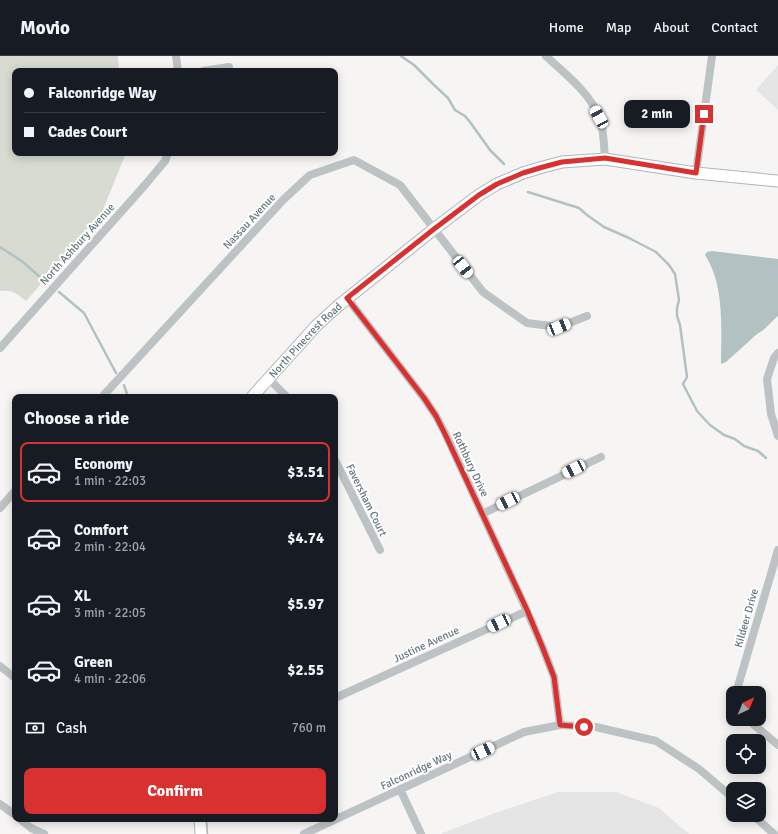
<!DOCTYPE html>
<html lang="en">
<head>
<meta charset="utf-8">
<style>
  body { margin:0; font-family:Signika,sans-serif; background:#20242c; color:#f1f3f6; height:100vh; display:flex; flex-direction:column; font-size:15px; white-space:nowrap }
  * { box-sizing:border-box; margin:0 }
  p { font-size:13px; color:#9ea1a6 }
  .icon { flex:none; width:22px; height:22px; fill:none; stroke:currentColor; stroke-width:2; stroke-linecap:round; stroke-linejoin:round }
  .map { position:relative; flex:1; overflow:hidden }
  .drawer { position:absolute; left:12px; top:338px; width:326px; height:428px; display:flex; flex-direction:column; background:#171b24; border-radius:8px; box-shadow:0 2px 10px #0003 }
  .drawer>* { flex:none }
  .banner { position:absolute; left:12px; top:12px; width:326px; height:88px; border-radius:8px; box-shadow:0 2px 10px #0003; display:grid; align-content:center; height:88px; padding:0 12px; background:#171b24 }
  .needle { width:26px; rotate:44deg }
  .buttons { position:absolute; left:726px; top:630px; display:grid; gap:8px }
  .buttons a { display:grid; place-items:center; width:40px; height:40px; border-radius:8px; background:#171b24; box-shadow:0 2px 10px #0003; font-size:20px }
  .end { position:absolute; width:18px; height:18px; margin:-9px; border:5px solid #d93030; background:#fff; box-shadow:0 0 0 2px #fff }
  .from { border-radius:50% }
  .bubble { position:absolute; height:28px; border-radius:8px; background:#171b24; box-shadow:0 2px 10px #0003; font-size:13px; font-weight:700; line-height:28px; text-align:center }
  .car { position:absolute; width:12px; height:24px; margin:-12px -6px; border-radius:5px; box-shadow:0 0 3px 1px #0007; background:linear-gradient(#fff 24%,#345 0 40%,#fff 0 76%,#345 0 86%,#fff 0) }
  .banner b { display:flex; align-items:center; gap:14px; height:38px; font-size:15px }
  .banner b+b { border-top:1px solid #363941 }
  .banner i { width:10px; height:10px; background:#f1f3f6 }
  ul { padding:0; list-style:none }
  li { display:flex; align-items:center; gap:12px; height:60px; margin:0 8px 6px; padding:0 4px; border:2px solid transparent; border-radius:8px }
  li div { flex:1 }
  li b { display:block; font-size:15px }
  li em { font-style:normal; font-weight:700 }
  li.selected { border-color:#d93030 }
  li>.icon { width:36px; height:36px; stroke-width:1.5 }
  h2 { padding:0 12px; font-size:18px; line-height:48px }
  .pay { display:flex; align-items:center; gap:10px; height:44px; padding:0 12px; font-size:15px }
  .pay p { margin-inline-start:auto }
  .button { display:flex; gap:8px; margin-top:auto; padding:8px 12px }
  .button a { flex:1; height:46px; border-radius:8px; background:#d93030; color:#fff; font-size:16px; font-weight:700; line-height:46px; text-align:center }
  header { display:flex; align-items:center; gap:24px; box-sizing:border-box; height:56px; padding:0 20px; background:#171b24; border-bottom:1px solid #363941 }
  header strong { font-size:19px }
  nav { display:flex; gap:22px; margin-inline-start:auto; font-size:14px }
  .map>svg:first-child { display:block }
  .built { fill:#e4e5e4 }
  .green { fill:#d7dbd2 }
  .water { fill:#b2c2c3 }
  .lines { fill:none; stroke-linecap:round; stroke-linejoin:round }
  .stream { stroke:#b2c2c3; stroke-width:2.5 }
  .secondary-casing { stroke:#afb7b9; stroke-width:13 }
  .street { stroke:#bdc3c4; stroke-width:8 }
  .secondary { stroke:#fff; stroke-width:11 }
  .route { stroke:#d93030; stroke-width:5 }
  .labels { text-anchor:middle; stroke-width:4; stroke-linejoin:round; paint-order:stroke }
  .street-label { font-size:11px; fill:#63777c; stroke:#fff }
</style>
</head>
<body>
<header>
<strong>Movio</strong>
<nav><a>Home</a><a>Map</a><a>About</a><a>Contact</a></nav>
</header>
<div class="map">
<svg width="778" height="778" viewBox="0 0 778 778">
  <rect width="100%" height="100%" fill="#f6f5f3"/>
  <path class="built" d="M778 9V54L756 34Z
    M558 736H616L659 752 689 778H440L495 757Z"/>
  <path class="green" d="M0 0H118L119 15H15V97H126L100 161 26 245C16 237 13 234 0 235Z"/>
  <path class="water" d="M712 195 778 203V260C772 265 764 275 757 278L726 306 721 308C721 273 725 230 705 199L707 196Z"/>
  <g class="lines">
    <path class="stream" d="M401 0 414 9 433 28 448 42 455 54 465 60 470 66 490 94 504 108
      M528 136 579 152 587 159 604 171 629 182 656 196 669 209 675 218 679 244 677 252V260L680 269 687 321 683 328 697 355 710 369 724 379 735 383 744 390 758 395 766 402
      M0 191 23 206 41 222
      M59 236 84 257 116 317
      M124 329 128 341
      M206 763 207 778"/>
    <defs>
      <g id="secondary">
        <path id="s1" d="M252 341 317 269 338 250 434 173 479 139 497 128 523 117 543 111 562 106 605 103 696 117 778 125"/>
        <path d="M200 763 201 778"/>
      </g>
    </defs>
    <use href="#secondary" class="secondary-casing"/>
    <path class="street" d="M176 0 178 15
      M546 0C565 18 588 35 599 60 604 73 604 89 605 103
      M203 15 229 11
      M696 117 712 0
      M347 242 424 342 436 360 445 377 527 555 542 590 554 621 560 669
      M0 292 145 129 165 105 168 97
      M778 297 774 302 767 323 771 358 778 380
      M269 323 287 341
      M102 341 283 144 310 119 354 104 400 129 483 236 527 267 559 271 587 260
      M335 404 380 494
      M0 452 15 435
      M482 458 601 401
      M0 610 15 622
      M736 637 778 494
      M335 642 527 555
      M747 663 778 689
      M400 733 421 778
      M0 748 15 759
      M753 759 774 778
      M20 763 31 772 44 778
      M304 778 524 676 560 669 596 671 656 685 699 713 733 742"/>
    <use href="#secondary" class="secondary"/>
  </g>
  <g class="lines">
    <path class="route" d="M584 671 560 669 554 621 542 590 527 554 445 378 436 360 424 342 347 242 434 173 479 139 497 128 523 117 543 111 562 106 605 102 696 117 704 58"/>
  </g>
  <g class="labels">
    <g class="street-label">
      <text transform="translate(249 165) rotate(-47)" y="4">Nassau Avenue</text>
      <text transform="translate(77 188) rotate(-48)" y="4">North Ashbury Avenue</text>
      <text dy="4" stroke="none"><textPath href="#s1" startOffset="78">North Pinecrest Road</textPath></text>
      <text transform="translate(471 408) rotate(65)" y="4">Rothbury Drive</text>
      <text transform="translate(367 444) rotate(64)" y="4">Faversham Court</text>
      <text transform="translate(746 562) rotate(-74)" y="4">Kildeer Drive</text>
      <text transform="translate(426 588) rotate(-25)" y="4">Justine Avenue</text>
      <text transform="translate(416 714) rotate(-25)" y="4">Falconridge Way</text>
    </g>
  </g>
</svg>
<div class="buttons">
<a><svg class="needle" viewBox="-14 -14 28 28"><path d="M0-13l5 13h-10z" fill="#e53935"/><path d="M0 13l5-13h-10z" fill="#9ea1a6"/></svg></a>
<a><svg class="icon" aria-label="locate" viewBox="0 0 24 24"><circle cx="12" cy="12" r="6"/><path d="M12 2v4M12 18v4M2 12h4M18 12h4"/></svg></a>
<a><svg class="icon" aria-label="layers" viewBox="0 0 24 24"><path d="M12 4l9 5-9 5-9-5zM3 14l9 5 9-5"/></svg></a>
</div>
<i class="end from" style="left:584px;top:671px"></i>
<i class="end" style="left:704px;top:58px"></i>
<div class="bubble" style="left:624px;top:44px;width:66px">2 min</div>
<i class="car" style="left:599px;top:61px;rotate:331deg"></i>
<i class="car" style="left:463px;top:211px;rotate:142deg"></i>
<i class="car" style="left:559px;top:271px;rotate:68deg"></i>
<i class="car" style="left:574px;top:413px;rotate:244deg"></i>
<i class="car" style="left:508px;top:445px;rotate:244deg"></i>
<i class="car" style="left:499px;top:567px;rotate:245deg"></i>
<i class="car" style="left:483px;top:695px;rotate:65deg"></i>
<div class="banner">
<b><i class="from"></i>Falconridge Way</b>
<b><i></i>Cades Court</b>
</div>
<section class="drawer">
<h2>Choose a ride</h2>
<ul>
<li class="selected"><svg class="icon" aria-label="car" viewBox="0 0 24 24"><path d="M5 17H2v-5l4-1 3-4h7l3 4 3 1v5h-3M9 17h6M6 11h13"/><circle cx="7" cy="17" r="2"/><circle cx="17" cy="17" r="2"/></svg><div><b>Economy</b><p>1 min · 22:03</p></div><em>$3.51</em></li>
<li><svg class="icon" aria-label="car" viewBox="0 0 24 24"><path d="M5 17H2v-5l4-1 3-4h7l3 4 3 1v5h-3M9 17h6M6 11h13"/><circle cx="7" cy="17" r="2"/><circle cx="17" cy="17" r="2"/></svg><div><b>Comfort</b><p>2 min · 22:04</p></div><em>$4.74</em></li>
<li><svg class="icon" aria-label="car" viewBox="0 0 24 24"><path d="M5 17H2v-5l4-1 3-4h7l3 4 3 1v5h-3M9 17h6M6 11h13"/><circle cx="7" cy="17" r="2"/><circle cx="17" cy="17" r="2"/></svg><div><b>XL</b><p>3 min · 22:05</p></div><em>$5.97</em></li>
<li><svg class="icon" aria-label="car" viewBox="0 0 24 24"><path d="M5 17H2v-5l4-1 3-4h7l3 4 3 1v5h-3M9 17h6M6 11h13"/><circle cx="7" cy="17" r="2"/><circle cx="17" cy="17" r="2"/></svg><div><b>Green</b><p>4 min · 22:06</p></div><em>$2.55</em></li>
</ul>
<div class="pay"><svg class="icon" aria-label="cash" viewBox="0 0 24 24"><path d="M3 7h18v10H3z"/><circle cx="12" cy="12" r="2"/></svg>Cash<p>760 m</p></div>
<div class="button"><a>Confirm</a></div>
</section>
</div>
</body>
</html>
